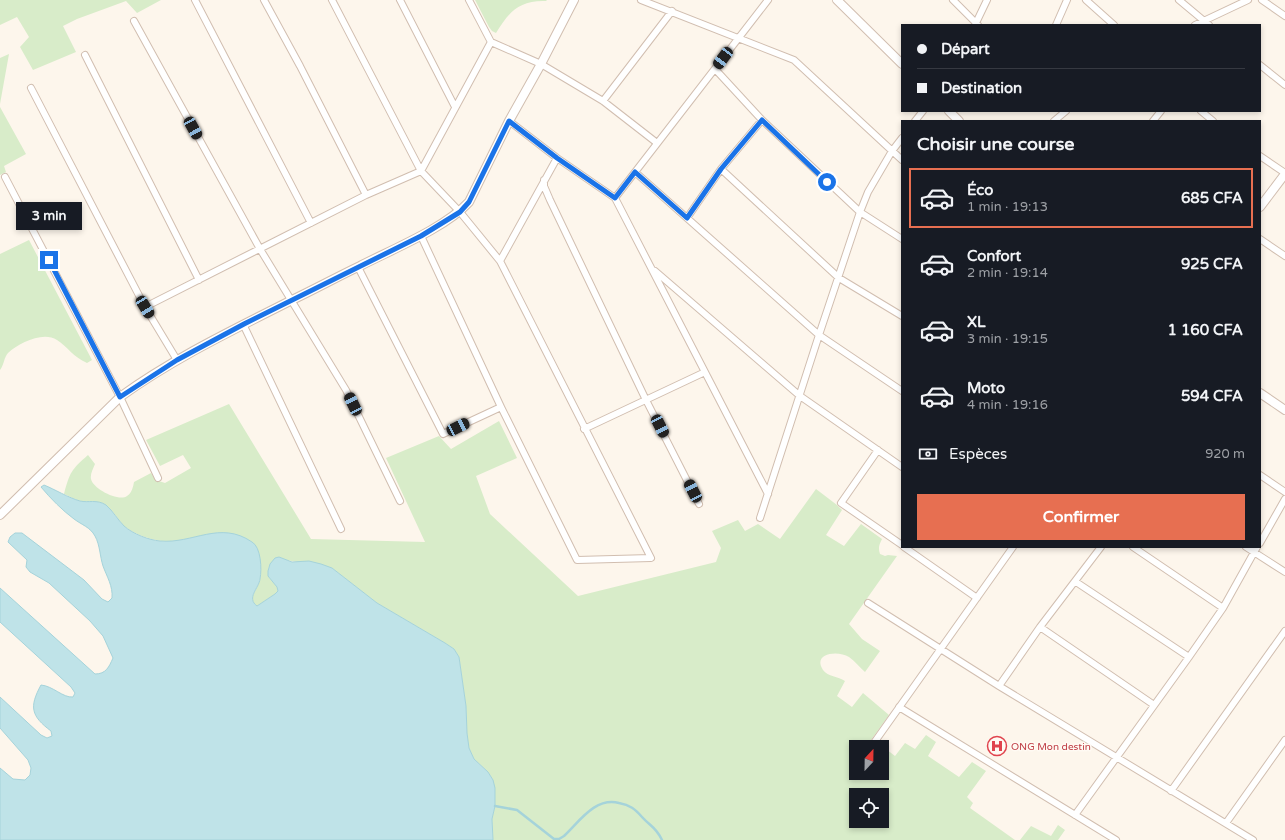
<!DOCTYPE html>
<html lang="fr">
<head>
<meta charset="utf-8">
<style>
  body { margin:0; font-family:"Varela Round",sans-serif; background:#242831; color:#f1f3f6; height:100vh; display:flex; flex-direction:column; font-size:15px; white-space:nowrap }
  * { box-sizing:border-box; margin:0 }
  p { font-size:13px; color:#9ea1a6 }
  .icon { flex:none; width:22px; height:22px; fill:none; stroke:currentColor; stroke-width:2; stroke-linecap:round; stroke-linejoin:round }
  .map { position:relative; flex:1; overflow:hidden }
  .drawer { position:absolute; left:901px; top:120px; width:360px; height:428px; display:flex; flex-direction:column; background:#171b24; border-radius:0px; box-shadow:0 2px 6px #0003 }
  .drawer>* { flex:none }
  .top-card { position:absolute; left:901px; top:24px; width:360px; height:88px; border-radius:0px; box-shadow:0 2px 6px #0003; display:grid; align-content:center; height:88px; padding:0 16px; background:#171b24 }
  .needle { width:26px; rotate:22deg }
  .fabs { position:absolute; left:849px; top:740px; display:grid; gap:8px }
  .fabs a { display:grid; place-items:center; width:40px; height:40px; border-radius:0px; background:#171b24; box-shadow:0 2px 6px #0003; font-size:20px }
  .end { position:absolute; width:18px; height:18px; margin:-9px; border:5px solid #1a73e8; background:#fff; box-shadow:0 0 0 2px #fff }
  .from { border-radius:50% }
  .bubble { position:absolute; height:28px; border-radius:0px; background:#171b24; box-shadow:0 2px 6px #0003; font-size:13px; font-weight:700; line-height:28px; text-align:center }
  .car { position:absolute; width:12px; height:24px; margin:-12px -6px; border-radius:5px; box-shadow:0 0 3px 1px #0007; background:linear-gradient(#222 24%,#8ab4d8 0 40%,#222 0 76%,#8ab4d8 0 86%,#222 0) }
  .top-card b { display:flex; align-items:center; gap:14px; height:38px; font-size:15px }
  .top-card b+b { border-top:1px solid #363941 }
  .top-card i { width:10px; height:10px; background:#f1f3f6 }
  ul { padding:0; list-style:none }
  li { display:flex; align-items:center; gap:12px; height:60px; margin:0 8px 6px; padding:0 8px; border:2px solid transparent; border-radius:0px }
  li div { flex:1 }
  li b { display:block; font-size:15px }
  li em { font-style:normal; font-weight:700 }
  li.active { border-color:#e76f51 }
  li>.icon { width:36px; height:36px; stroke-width:1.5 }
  h2 { padding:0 16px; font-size:18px; line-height:48px }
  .pay { display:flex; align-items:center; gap:10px; height:44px; padding:0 16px; font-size:15px }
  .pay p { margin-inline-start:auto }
  .action { display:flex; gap:8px; margin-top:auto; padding:8px 16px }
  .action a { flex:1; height:46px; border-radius:0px; background:#e76f51; color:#fff; font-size:16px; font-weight:700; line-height:46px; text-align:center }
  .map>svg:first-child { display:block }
  .green { fill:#d8ecc9; fill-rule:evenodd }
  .water { fill:#bfe3e8; stroke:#a5d3da }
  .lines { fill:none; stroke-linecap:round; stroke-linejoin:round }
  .stream { stroke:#a5d3da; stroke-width:2.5 }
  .minor-casing { stroke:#d1beb0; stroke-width:8 }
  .tertiary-casing { stroke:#d1beb0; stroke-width:10 }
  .minor { stroke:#fff; stroke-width:6 }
  .tertiary { stroke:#fff; stroke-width:8 }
  .route { stroke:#1a73e8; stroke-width:5 }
  .labels { text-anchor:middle; stroke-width:3; stroke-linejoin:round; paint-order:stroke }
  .health-label { font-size:10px; fill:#be3a42; stroke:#fffaf3; text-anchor:start }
</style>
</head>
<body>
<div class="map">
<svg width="1285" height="840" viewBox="0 0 1285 840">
  <rect width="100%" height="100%" fill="#fdf6ec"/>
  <path class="green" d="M0 0H161L137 13 126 1 77 19 63 26 76 52 33 70 20 47 29 37 17 17 0 25Z
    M475 0H547L546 1C519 0 509 12 496 33L492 31 489 27Z
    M9 54 0 104V58Z
    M0 107 26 154 4 166 6 172 0 175Z
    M29 240 92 360 87 363C73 357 68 347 57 340 43 331 19 343 8 353 4 357 4 365 0 370V254Z
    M229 404 311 539 425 542 386 458 439 436 451 449 499 421 517 458 476 476 490 514 578 596 716 562 721 548 712 531 738 520 745 531 758 524 780 539 816 489 837 505 842 510 826 535 844 546 861 524 882 539C879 545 878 548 880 554L885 556 888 555 897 556 849 624 862 639 880 651 865 672C860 668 855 661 849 657 838 650 812 653 823 670 828 677 838 676 845 681L837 696 852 707 863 693 889 715 866 747H856V773H882V746L895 756 905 743 915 749 926 735 936 742 928 756 959 777 972 762 986 771 967 797 973 803 970 808 1015 840H493L492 819 495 806 493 780 488 772 474 759 469 748 467 733 466 706 459 657 454 649 445 643 377 603 332 568 286 560 270 564C263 582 276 578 278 591L275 594 257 606C246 598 259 588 260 579 262 569 260 547 252 542 221 522 194 543 162 541 151 540 131 533 123 525 118 519 112 509 105 505 96 500 90 503 81 501 75 500 69 496 64 494 70 472 71 470 88 455L95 464C93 469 90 474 91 479 93 489 119 502 127 496 132 493 133 487 134 482L151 473 156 480 165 483 191 468 183 455 160 466 146 440ZM856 795H882V821H856Z
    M1058 825 1065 830 1058 840H1020L1031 826 1051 836Z"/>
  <path class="water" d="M44 485C54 489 69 498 80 501 88 503 97 499 106 505 113 511 118 520 124 526 133 534 149 540 160 541 193 544 220 520 252 542 261 547 262 569 260 579 259 588 246 598 257 606L275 594 278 591 277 587 268 576V571L270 564 275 558 279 557 292 562 309 561 321 564 332 568 377 603 445 643 454 649 459 657 466 706 467 733 469 748 474 759 488 772 493 780 495 788V806L492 819 493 840H0V768L13 779 25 780 30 775 31 768 28 760 0 728V697L41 735 47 738 52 736 51 731C31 716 29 707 41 685 53 686 63 698 73 697L75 693 71 687 0 622V588L95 674C106 674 109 667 113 658L103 636 90 621 49 583 30 572 26 567 27 560 8 542 10 537 15 533H22L84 580 102 599 108 602 112 598C113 586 107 577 103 566 100 557 100 545 95 536 90 527 82 525 74 519 62 510 51 499 41 487Z"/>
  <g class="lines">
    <path class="stream" d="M495 806 517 810 554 839H559L564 836C580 821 595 797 619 803 630 805 635 809 642 817 650 826 656 827 662 840"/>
    <defs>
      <path id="minor" d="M195 0 311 223
        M264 0 300 66 366 195
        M332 0 421 171 460 212 500 261 651 558 577 560 501 407 421 236
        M400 0 455 107
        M469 0 491 42 541 64 603 101 657 143
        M641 0 794 60 902 160
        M953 0 978 25
        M1086 0 1114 25
        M1179 0 1209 25
        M1262 0 1285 16
        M134 21 260 249 346 390 400 501
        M975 25 987 0
        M1056 25 1067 0
        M1195 25 1248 0
        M85 55 199 280
        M1260 65 1285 85
        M715 69 762 120 860 212 902 239
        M31 88 145 307 177 360
        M603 101 672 11
        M1201 111 1213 121
        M509 121 557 158 615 198 768 494
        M915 121 923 111
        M1054 121 1066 111
        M1153 121 1161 111
        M1260 156 1285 173
        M721 169 839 278 902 316
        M635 172 819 335 902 391
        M5 177 120 397 158 478
        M544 180V186L550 200 646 400 699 504
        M615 198 768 0
        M687 218 721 169 762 120
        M1260 239 1285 256
        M500 261 557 158
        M358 267 443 434 501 407
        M655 271 800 396 902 467
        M145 307 366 195 421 171 491 42
        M243 324 341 529
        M584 429 705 372
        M878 450 841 503 902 545
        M1260 475 1285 492
        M760 518 819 335 860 212 868 192 892 151 902 138
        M1260 543 1285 499
        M904 547 977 598
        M1133 547 1223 608
        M1246 547 1285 572
        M1076 582 1189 657
        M868 603 999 686 1253 840
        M1040 627 1154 705
        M999 686 1040 627 1101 547
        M899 707 1116 840
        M871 747 1013 547
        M1171 791 1285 631
        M1075 815 1189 657 1223 608 1257 547
        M1226 823 1285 740"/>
      <path id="tertiary" d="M837 0 902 64
        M949 111 959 121
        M1260 207 1285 174
        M1260 393 1285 410
        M0 515 120 397C174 358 233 330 292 300 315 289 337 277 360 266 393 249 445 228 469 202L509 121 541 64 574 0"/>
    </defs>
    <use href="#minor" class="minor-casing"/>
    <use href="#tertiary" class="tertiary-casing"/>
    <use href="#minor" class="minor"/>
    <use href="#tertiary" class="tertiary"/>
  </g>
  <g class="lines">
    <path class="route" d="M49 260 120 397 177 360 244 324 421 236 460 212 469 202 509 121 557 158 615 198 635 172 687 218 721 169 762 120 827 182"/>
  </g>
  <defs>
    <symbol id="hospital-ring" viewBox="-11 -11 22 22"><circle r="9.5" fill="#fffaf3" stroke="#e0444e" stroke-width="1.5"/><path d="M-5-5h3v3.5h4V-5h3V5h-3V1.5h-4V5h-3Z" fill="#e0444e"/></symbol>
  </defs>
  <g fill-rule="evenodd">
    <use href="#hospital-ring" x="986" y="735" width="22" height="22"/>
  </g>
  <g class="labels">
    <g class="health-label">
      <text x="1011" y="750">ONG Mon destin</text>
    </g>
  </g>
</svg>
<div class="fabs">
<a><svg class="needle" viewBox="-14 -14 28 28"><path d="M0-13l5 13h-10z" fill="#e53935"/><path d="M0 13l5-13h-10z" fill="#9ea1a6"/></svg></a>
<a><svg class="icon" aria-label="locate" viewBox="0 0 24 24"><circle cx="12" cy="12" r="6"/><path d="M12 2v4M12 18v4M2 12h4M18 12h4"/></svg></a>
</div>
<i class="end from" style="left:827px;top:182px"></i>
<i class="end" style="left:49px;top:260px"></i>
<div class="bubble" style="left:16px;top:202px;width:66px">3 min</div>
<i class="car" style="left:723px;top:58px;rotate:217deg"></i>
<i class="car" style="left:193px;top:128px;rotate:151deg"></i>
<i class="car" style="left:145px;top:307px;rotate:149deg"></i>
<i class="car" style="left:353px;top:404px;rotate:334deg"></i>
<i class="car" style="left:660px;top:426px;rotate:153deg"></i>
<i class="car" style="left:458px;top:427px;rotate:64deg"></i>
<i class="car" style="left:693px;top:491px;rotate:333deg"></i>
<div class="top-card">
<b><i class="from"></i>Départ</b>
<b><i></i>Destination</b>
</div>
<section class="drawer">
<h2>Choisir une course</h2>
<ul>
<li class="active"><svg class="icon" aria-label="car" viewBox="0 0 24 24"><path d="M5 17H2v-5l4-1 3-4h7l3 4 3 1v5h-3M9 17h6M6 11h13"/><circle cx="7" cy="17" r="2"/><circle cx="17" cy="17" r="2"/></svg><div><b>Éco</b><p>1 min · 19:13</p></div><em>685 CFA</em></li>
<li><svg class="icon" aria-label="car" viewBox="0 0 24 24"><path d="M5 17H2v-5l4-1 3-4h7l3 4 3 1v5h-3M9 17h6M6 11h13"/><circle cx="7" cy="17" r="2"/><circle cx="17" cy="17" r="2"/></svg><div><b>Confort</b><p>2 min · 19:14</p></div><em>925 CFA</em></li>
<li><svg class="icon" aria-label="car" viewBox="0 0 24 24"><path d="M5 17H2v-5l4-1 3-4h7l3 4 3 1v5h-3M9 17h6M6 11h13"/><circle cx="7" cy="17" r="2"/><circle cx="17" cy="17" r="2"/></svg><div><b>XL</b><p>3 min · 19:15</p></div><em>1 160 CFA</em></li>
<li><svg class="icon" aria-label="car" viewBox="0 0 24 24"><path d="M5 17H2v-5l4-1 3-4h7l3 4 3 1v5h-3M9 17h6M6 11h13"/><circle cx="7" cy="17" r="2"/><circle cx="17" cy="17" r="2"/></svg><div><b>Moto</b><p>4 min · 19:16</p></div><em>594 CFA</em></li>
</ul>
<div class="pay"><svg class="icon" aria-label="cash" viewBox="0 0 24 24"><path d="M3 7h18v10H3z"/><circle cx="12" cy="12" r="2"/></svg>Espèces<p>920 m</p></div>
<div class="action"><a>Confirmer</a></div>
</section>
</div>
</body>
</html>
